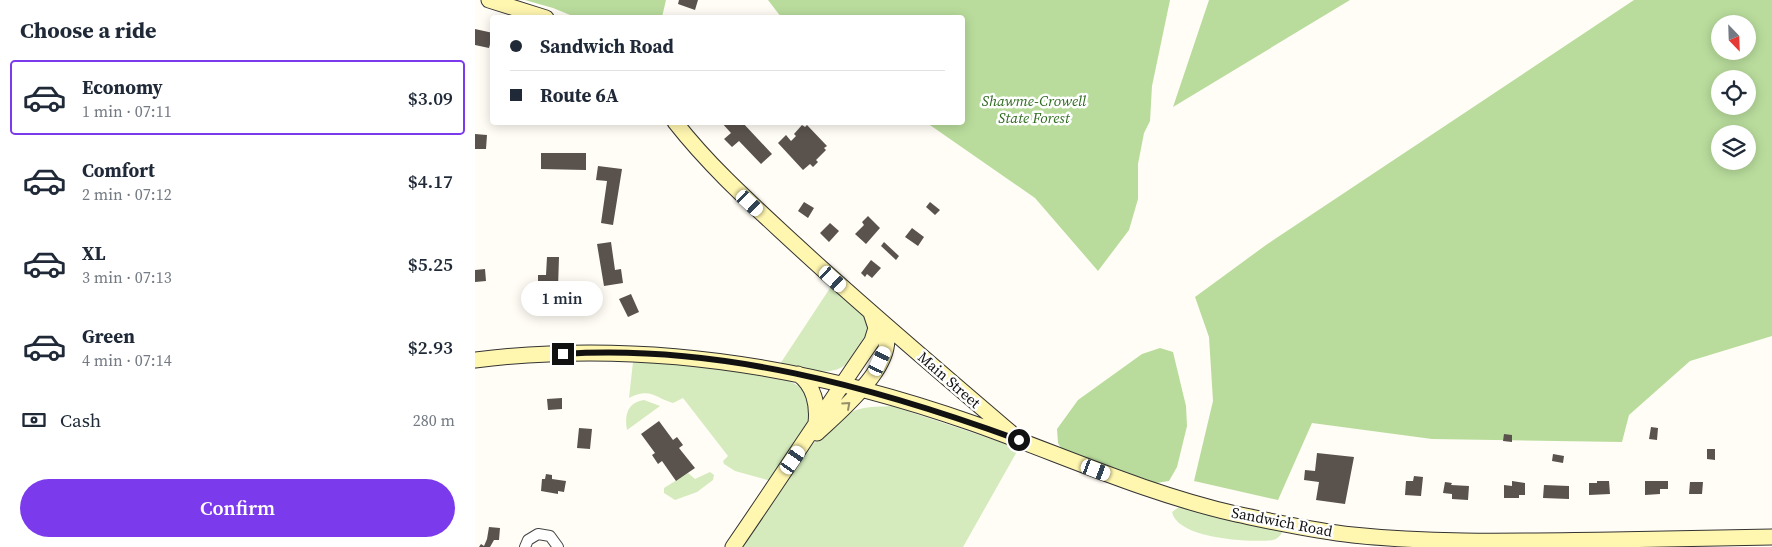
<!DOCTYPE html>
<html lang="en">
<head>
<meta charset="utf-8">
<style>
  body { margin:0; font-family:"Source Serif 4",serif; background:#f6f6f7; color:#1f2937; height:100vh; display:flex; flex-direction:column; font-size:19px; white-space:nowrap }
  * { box-sizing:border-box; margin:0 }
  p { font-size:16px; color:#747a83 }
  .icon { flex:none; width:28px; height:28px; fill:none; stroke:currentColor; stroke-width:2; stroke-linecap:round; stroke-linejoin:round }
  .map { position:relative; flex:1; overflow:hidden }
  .panel { display:flex; flex-direction:column; background:#fff; width:475px }
  .panel>* { flex:none }
  .top-card { position:absolute; left:15px; top:15px; width:475px; height:110px; border-radius:5px; box-shadow:0 2px 12px #0003; display:grid; align-content:center; height:110px; padding:0 20px; background:#fff }
  .needle { width:32px; rotate:157deg }
  .fabs { position:absolute; left:1236px; top:15px; display:grid; gap:10px }
  .fabs a { display:grid; place-items:center; width:45px; height:45px; border-radius:50%; background:#fff; box-shadow:0 2px 12px #0003; font-size:25px }
  .end { position:absolute; width:22px; height:22px; margin:-11px; border:6px solid #111; background:#fff; box-shadow:0 0 0 2px #fff }
  .from { border-radius:50% }
  .bubble { position:absolute; height:35px; border-radius:18px; background:#fff; box-shadow:0 2px 12px #0003; font-size:16px; font-weight:600; line-height:35px; text-align:center }
  .car { position:absolute; width:15px; height:30px; margin:-15px -8px; border-radius:6px; box-shadow:0 0 4px 1px #0007; background:linear-gradient(#fff 24%,#345 0 40%,#fff 0 76%,#345 0 86%,#fff 0) }
  .top-card b { display:flex; align-items:center; gap:18px; height:48px; font-size:19px }
  .top-card b+b { border-top:1px solid #e0e1e3 }
  .top-card i { width:12px; height:12px; background:#1f2937 }
  ul { padding:0; list-style:none }
  li { display:flex; align-items:center; gap:15px; height:75px; margin:0 10px 8px; padding:0 10px; border:2px solid transparent; border-radius:5px }
  li div { flex:1 }
  li b { display:block; font-size:19px }
  li em { font-style:normal; font-weight:600 }
  li.selected { border-color:#7c3aed }
  li>.icon { width:45px; height:45px; stroke-width:1.5 }
  h2 { padding:0 20px; font-size:22px; line-height:60px }
  .pay { display:flex; align-items:center; gap:12px; height:55px; padding:0 20px; font-size:19px }
  .pay p { margin-inline-start:auto }
  .button { display:flex; gap:10px; margin-top:auto; padding:10px 20px }
  .button a { flex:1; height:58px; border-radius:30px; background:#7c3aed; color:#fff; font-size:20px; font-weight:600; line-height:58px; text-align:center }
  main { display:flex; flex:1; min-height:0 }
  .map>svg:first-child { display:block }
  .green { fill:#d5ebbd }
  .forest { fill:#b9dc9c; fill-rule:evenodd }
  .building { fill:#5a524d }
  .lines { fill:none; stroke-linecap:round; stroke-linejoin:round }
  .minor-casing { stroke:#444; stroke-width:12 }
  .secondary-casing { stroke:#333; stroke-width:17 }
  .minor { stroke:#fff; stroke-width:10 }
  .secondary { stroke:#fff6b0; stroke-width:15 }
  .oneway { stroke:#948f68 }
  .route { stroke:#111; stroke-width:6 }
  .labels { text-anchor:middle; stroke-width:5; stroke-linejoin:round; paint-order:stroke }
  .park-label { font-size:15px; font-style:italic; fill:#2f6b1f; stroke:#fff }
  .street-label { font-size:15px; fill:#111; stroke:#fff }
</style>
</head>
<body>
<main>
<section class="panel">
<h2>Choose a ride</h2>
<ul>
<li class="selected"><svg class="icon" aria-label="car" viewBox="0 0 24 24"><path d="M5 17H2v-5l4-1 3-4h7l3 4 3 1v5h-3M9 17h6M6 11h13"/><circle cx="7" cy="17" r="2"/><circle cx="17" cy="17" r="2"/></svg><div><b>Economy</b><p>1 min · 07:11</p></div><em>$3.09</em></li>
<li><svg class="icon" aria-label="car" viewBox="0 0 24 24"><path d="M5 17H2v-5l4-1 3-4h7l3 4 3 1v5h-3M9 17h6M6 11h13"/><circle cx="7" cy="17" r="2"/><circle cx="17" cy="17" r="2"/></svg><div><b>Comfort</b><p>2 min · 07:12</p></div><em>$4.17</em></li>
<li><svg class="icon" aria-label="car" viewBox="0 0 24 24"><path d="M5 17H2v-5l4-1 3-4h7l3 4 3 1v5h-3M9 17h6M6 11h13"/><circle cx="7" cy="17" r="2"/><circle cx="17" cy="17" r="2"/></svg><div><b>XL</b><p>3 min · 07:13</p></div><em>$5.25</em></li>
<li><svg class="icon" aria-label="car" viewBox="0 0 24 24"><path d="M5 17H2v-5l4-1 3-4h7l3 4 3 1v5h-3M9 17h6M6 11h13"/><circle cx="7" cy="17" r="2"/><circle cx="17" cy="17" r="2"/></svg><div><b>Green</b><p>4 min · 07:14</p></div><em>$2.93</em></li>
</ul>
<div class="pay"><svg class="icon" aria-label="cash" viewBox="0 0 24 24"><path d="M3 7h18v10H3z"/><circle cx="12" cy="12" r="2"/></svg>Cash<p>280 m</p></div>
<div class="button"><a>Confirm</a></div>
</section>
<div class="map">
<svg width="1297" height="547" viewBox="0 0 1297 547">
  <rect width="100%" height="100%" fill="#fffdf5"/>
  <path class="green" d="M357 285C365 293 390 312 393 321 396 331 391 337 387 346 366 383 338 371 305 364Z
    M158 362C188 363 307 369 326 388 334 396 336 409 334 420 333 429 303 470 296 481L260 471 249 464 248 461 253 456 208 398 198 403C180 398 176 387 154 398Z
    M169 400 185 406 152 430C149 415 153 402 169 400Z
    M417 406 544 448 488 547H268L334 448C348 434 365 414 385 409 395 406 406 407 417 406Z
    M235 472 239 475 238 480 222 492 200 500 189 493V488L213 473 220 479Z
    M704 507 805 531 807 533C805 536 802 539 798 540 777 543 702 539 697 512Z"/>
  <path class="forest" d="M50 0H191L187 17H100L78 8Z
    M293 0H695L677 86 675 121 669 133 663 164V199L654 230 623 271 560 198 452 123 488 122V18L306 17Z
    M734 0H875L698 107Z
    M1159 0H1297V336L1215 361 1154 415 1147 442 957 439 837 423 803 500 719 481 738 401 734 337 720 297 791 245ZM1245 24H1272V51H1245ZM1245 79H1272V106H1245ZM1245 134H1272V161H1245Z
    M685 348 698 352 711 406 712 426 702 467 694 481 681 483 586 448 583 443 582 429 603 400 667 354Z"/>
  <path class="building" d="M204 0H223L220 10 203 4Z
    M0 29 18 33 14 48 0 45Z
    M246 122H267L297 154 286 164 264 141 257 147 249 139 256 133Z
    M327 125 330 127 332 125 352 146 349 148 351 150 341 160 343 162 338 167 335 164 328 170 303 143 311 135 316 141 321 136 319 134Z
    M0 134 12 135 11 149H0Z
    M66 153H111V170L66 169Z
    M123 166 147 169 138 225 126 223 132 181 121 180Z
    M329 202 339 208 333 218 323 211Z
    M455 202 465 210 460 215 451 207Z
    M393 216 405 228 391 244 380 234 389 225 387 222Z
    M355 223 364 231 354 242 345 233Z
    M437 228 449 237 443 246 430 237Z
    M136 242 140 270 146 269 148 283 129 286 122 244Z
    M409 242 424 256 421 260 406 246Z
    M72 257H84L83 288H72V298L63 297V275H71Z
    M396 260 406 268 397 278 392 274 390 277 386 273Z
    M10 269 11 281 0 282V270Z
    M156 294 164 312 153 317 144 299Z
    M87 398V409L73 410 72 399Z
    M184 421 198 440 202 437 208 445 204 448 220 468 201 481 187 461 183 464 177 455 180 453 166 434Z
    M1176 427 1183 428 1182 440 1174 439Z
    M104 428 117 429 115 449 102 448Z
    M1029 434 1037 435V442L1028 441Z
    M1232 449H1240V460L1232 459Z
    M842 453 879 457 870 504 841 500 844 482 829 480 830 470 840 471Z
    M1078 454 1089 456 1088 463 1077 461Z
    M71 474 77 475V479L91 481 89 492 83 491V494L66 491 67 479H70Z
    M939 476 948 477 946 496 930 495 931 481H938Z
    M1037 481 1050 483V495H1044V498H1029V485L1037 486Z
    M1122 481H1134L1135 494 1114 495V483H1122Z
    M1170 481H1193V489H1185V494L1170 495Z
    M970 482 977 483 976 485 994 486 993 500 977 499V494L968 493Z
    M1215 482H1228L1227 494H1214Z
    M1069 485 1094 486V499L1068 498Z
    M14 527 25 528 24 540H19L15 547H4L6 544 9 546 12 539Z"/>
  <g class="lines">
    <defs>
      <path id="minor" d="M50 547 53 540 63 534 75 536 83 547"/>
      <path id="secondary" d="M14 0 71 18
        M200 122C236 168 278 205 320 244 390 309 463 370 535 432
        M0 360C168 339 338 367 497 423 585 454 669 493 761 514 799 522 839 531 878 535 964 544 1051 541 1137 540 1191 539 1244 538 1297 537
        M323 374C339 385 343 405 341 423
        M342 433C364 412 430 359 407 324
        M258 547C305 479 350 409 397 341L401 328 396 313"/>
    </defs>
    <use href="#minor" class="minor-casing"/>
    <use href="#secondary" class="secondary-casing"/>
    <use href="#minor" class="minor"/>
    <use href="#secondary" class="secondary"/>
  </g>
  <defs><path id="oneway-chevron" d="M-2-3.5L2.5 0L-2 3.5" fill="none" stroke-width="1.6" stroke-linecap="round" stroke-linejoin="round" transform="scale(1.25)"/></defs>
  <use class="oneway" href="#oneway-chevron" transform="translate(372 405) rotate(-42)"/>
  <g class="lines">
    <path class="route" d="M88 354C243 344 399 387 544 440"/>
  </g>
  <g class="labels">
    <g class="park-label">
      <text x="559" y="106">Shawme-Crowell<tspan x="559" dy="17">State Forest</tspan></text>
    </g>
    <g class="street-label">
      <text transform="translate(474 380) rotate(41)" y="5">Main Street</text>
      <text transform="translate(807 522) rotate(11)" y="5">Sandwich Road</text>
    </g>
  </g>
</svg>
<div class="fabs">
<a><svg class="needle" viewBox="-14 -14 28 28"><path d="M0-13l5 13h-10z" fill="#e53935"/><path d="M0 13l5-13h-10z" fill="#747a83"/></svg></a>
<a><svg class="icon" aria-label="locate" viewBox="0 0 24 24"><circle cx="12" cy="12" r="6"/><path d="M12 2v4M12 18v4M2 12h4M18 12h4"/></svg></a>
<a><svg class="icon" aria-label="layers" viewBox="0 0 24 24"><path d="M12 4l9 5-9 5-9-5zM3 14l9 5 9-5"/></svg></a>
</div>
<i class="end from" style="left:544px;top:440px"></i>
<i class="end" style="left:88px;top:354px"></i>
<div class="bubble" style="left:46px;top:281px;width:82px">1 min</div>
<i class="car" style="left:275px;top:203px;rotate:133deg"></i>
<i class="car" style="left:358px;top:279px;rotate:132deg"></i>
<i class="car" style="left:405px;top:361px;rotate:25deg"></i>
<i class="car" style="left:318px;top:460px;rotate:35deg"></i>
<i class="car" style="left:621px;top:470px;rotate:111deg"></i>
<div class="top-card">
<b><i class="from"></i>Sandwich Road</b>
<b><i></i>Route 6A</b>
</div>
</div>
</main>
</body>
</html>
